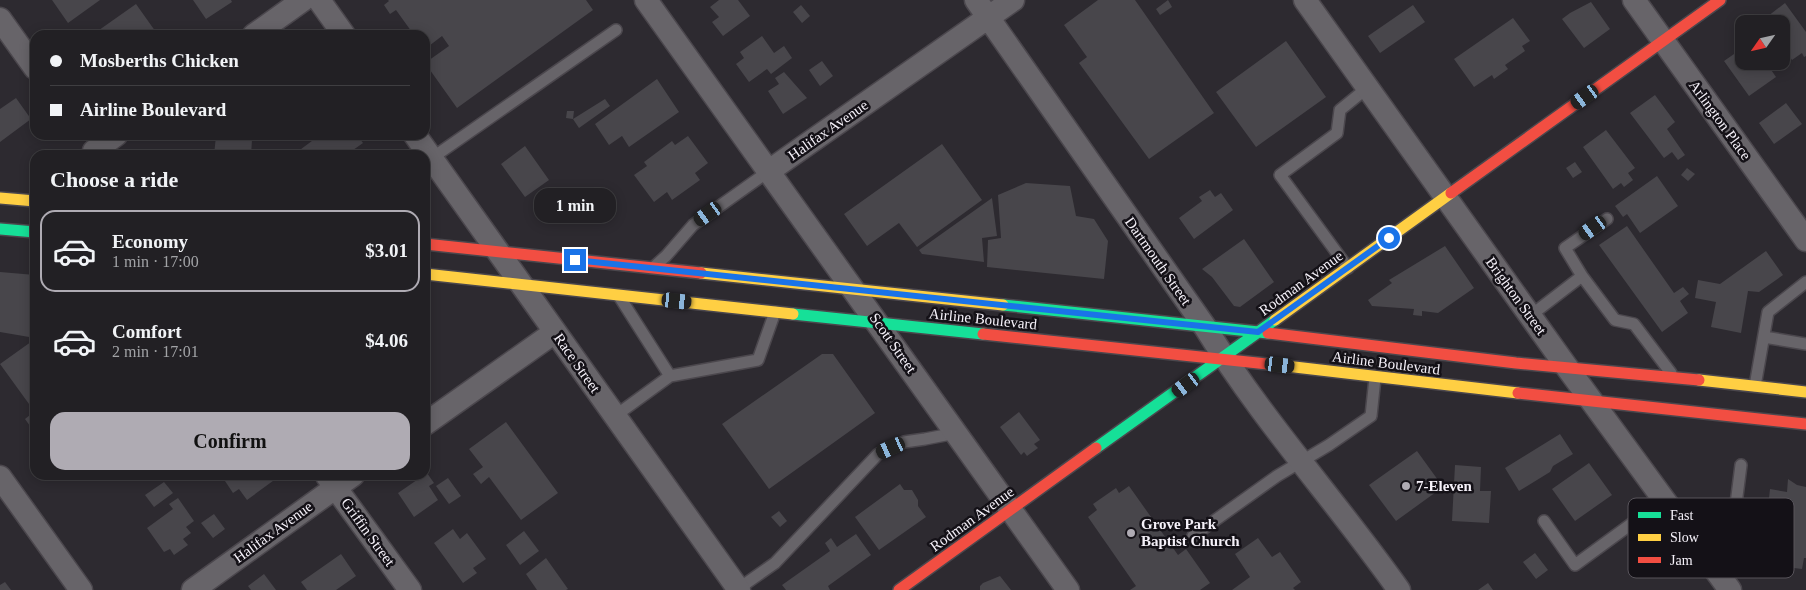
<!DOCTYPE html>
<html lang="en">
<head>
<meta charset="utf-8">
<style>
  body { margin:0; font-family:Georgia,serif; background:#2e2d31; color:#f1f3f6; height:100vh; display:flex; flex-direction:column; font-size:19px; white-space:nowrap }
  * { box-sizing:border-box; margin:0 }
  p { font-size:16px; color:#a2a3a6 }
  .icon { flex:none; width:28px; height:28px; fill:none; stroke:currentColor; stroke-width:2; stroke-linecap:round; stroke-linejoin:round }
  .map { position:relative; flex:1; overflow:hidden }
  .details { position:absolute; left:30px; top:150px; width:400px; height:330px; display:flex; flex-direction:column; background:#222024; border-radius:15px; box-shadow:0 2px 12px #0003,0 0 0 1px #3f3e41 }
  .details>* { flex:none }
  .banner { position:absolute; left:30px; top:30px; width:400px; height:110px; border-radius:15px; box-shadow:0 2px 12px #0003,0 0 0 1px #3f3e41; display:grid; align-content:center; height:110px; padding:0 20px; background:#222024 }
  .needle { width:32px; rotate:236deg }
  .tools { position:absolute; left:1735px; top:15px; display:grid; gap:10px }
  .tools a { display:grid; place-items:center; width:55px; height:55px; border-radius:10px; background:#222024; box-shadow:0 2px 12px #0003,0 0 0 1px #3f3e41; font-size:25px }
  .end { position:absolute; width:22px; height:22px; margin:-11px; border:6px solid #1a73e8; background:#fff; box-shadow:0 0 0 2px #fff }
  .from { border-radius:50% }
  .bubble { position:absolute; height:35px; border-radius:15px; background:#222024; box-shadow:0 2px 12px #0003,0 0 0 1px #3f3e41; font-size:16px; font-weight:800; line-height:35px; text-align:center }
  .car { position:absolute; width:15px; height:30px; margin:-15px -8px; border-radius:6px; box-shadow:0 0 4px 1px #0007; background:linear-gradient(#222 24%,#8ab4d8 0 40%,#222 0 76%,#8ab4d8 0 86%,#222 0) }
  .banner b { display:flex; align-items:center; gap:18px; height:48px; font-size:19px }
  .banner b+b { border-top:1px solid #3f3e41 }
  .banner i { width:12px; height:12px; background:#f1f3f6 }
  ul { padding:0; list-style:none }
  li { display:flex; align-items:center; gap:15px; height:82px; margin:0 10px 8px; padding:0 10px; border:2px solid transparent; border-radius:15px }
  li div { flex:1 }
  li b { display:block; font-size:19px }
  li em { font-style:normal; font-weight:800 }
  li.active { border-color:#afabb3 }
  li>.icon { width:45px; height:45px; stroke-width:1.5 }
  h2 { padding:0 20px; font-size:22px; line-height:60px }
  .action { display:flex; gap:10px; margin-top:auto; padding:10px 20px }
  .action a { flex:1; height:58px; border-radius:15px; background:#afabb3; color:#111; font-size:20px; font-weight:800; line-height:58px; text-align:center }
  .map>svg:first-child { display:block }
  .building { fill:#48464b }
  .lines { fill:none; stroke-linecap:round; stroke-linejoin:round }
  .lane-casing { stroke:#4b474d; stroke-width:14 }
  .street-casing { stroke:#4b474d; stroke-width:25 }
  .fast-casing { stroke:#4b474d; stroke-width:14 }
  .slow-casing { stroke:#4b474d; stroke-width:14 }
  .jam-casing { stroke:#4b474d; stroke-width:14 }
  .lane { stroke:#676469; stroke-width:11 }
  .street { stroke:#676469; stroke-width:22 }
  .fast { stroke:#16e098; stroke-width:11 }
  .slow { stroke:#ffcf43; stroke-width:11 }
  .jam { stroke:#f24e42; stroke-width:11 }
  .route { stroke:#1a73e8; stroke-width:6 }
  .poi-dot { fill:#afabb3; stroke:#141117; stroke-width:2 }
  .labels { text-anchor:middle; stroke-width:5; stroke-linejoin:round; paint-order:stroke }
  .street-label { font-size:15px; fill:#f5f1f9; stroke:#141117 }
  .poi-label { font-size:15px; font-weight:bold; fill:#f5f1f9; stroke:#141117; text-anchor:start }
  .key { fill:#141117; stroke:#58545b; stroke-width:1 }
  .key-label { font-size:14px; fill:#f5f1f9 }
</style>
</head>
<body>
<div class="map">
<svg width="1806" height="590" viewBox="0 0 1806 590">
  <rect width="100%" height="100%" fill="#2d2a30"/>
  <path class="building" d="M52 0H100L68 23Z
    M193 0H231L232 2 206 19Z
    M388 0H586L593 10 457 108 425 63 449 46 442 36 425 49V35H414L396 10 390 14 384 5 389 1Z
    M719 0H738L750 16 723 36 712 22 719 17 710 7Z
    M1098 0H1135L1214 113 1149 159 1079 63 1087 57 1064 25Z
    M1168 0 1172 7 1160 15 1156 9Z
    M1591 2 1610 29 1584 48 1562 19 1570 13Z
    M1785 3 1806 32V56L1804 57 1802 53 1792 60 1781 45V24H1766L1763 20Z
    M136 4 158 35H92Z
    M801 5 810 16 802 23 793 12Z
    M1413 5 1425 22 1380 53 1368 36Z
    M1513 18 1530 41 1522 46 1525 51 1505 65 1508 69 1494 79 1492 75 1474 87 1454 59Z
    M762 36 774 53 784 46 792 58 771 74 767 69 749 82 736 64 744 58 740 52Z
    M1286 41 1326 97 1256 147 1216 92Z
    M1744 47V61H1765L1776 77 1749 96 1724 61Z
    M822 61 833 76 820 86 809 70Z
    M784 72 807 98 783 114 768 91 779 84 775 78Z
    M657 79 679 112 629 147 622 136 609 145 595 124Z
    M1655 95 1675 122 1667 129 1685 155 1678 160 1672 152 1664 158 1630 113Z
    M16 98 31 119 0 142V109Z
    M605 99 610 106 579 128 573 119Z
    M1786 103 1802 124 1774 144 1759 123Z
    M567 111H574L573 119 566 118Z
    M1606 130 1635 168 1628 173 1633 180 1624 187 1621 183 1613 189 1583 147Z
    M320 135H357L363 143 346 155H293Z
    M216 136 252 140 251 155H214Z
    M688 136 708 163 695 173 700 180 672 200 667 192 654 202 634 175 647 166 644 162 672 141 675 145Z
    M942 144 982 200 917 247 899 223 867 246 844 214Z
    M525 146 549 180 525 197 501 164Z
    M1575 162 1582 172 1573 178 1566 168Z
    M1687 168 1695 174 1688 181 1681 175Z
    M1657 176 1678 206 1640 233 1627 214 1623 217 1615 206Z
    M1026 183 1070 186 1076 216 1094 219 1108 241 1104 279 987 267 988 240 1001 238 998 195Z
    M1210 190 1215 197 1221 193 1233 210 1194 239 1179 218 1202 201 1199 197Z
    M992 198 997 236 982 238 984 262 922 254 919 250Z
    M1627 226 1674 293 1683 287 1689 294 1680 301 1688 313 1662 332 1599 245Z
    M1244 239 1274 282 1240 307 1234 306 1212 277 1202 269Z
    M1445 246 1474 288 1438 313 1422 311V316L1413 315 1414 309 1372 306 1368 300 1392 283 1389 280Z
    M1766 251 1783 275 1759 292 1748 291 1741 333 1711 327 1716 302 1695 298 1698 280 1720 284Z
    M0 272 35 275V338L0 332Z
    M35 339V400L29 404 0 364Z
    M822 354H833L875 413 769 489 722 424Z
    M35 411V433L25 419Z
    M1019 412 1040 440 1034 444 1038 448 1027 456 1024 452 1021 455 1000 427Z
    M506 422 558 493 521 520 489 477 481 484 473 474 483 467 469 449Z
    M1560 434 1573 454 1553 466 1550 472 1519 491 1505 468Z
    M1417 451 1443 487 1396 521 1369 485Z
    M1589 463 1612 495 1575 521 1552 489Z
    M1455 465 1481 467 1480 491H1491L1489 523 1452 521Z
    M427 473 434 483 429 486 438 500 414 517 398 493Z
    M233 475H275L277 478 247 500 239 489 233 493 225 481Z
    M448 478 461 496 449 504 436 486Z
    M1788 479 1797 485 1806 487V558H1804L1802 569 1786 567 1782 569 1773 564 1774 554 1768 553 1763 555 1770 489 1787 492Z
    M164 482 173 493 154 507 145 495Z
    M900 484 904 490H912L918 500V506L926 517 879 550 855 517Z
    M1129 486 1178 555 1186 549 1210 583 1200 590H1130L1136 586 1088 517 1097 510 1093 504 1116 488 1119 493Z
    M178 498 194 521 186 527 191 533 183 539 188 545 174 555 170 549 164 552 147 528 173 509 169 504Z
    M779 511 787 521 780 527 771 517Z
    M214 514 225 529 213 538 201 523Z
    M453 529 460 539 467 533 486 559 473 568 477 573 463 583 434 543Z
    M524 531 539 551 520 565 506 545Z
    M856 534 871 555 828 586 830 590H786L782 585 830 551 825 543 831 538 837 547Z
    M1258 538 1272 557 1280 552 1301 582 1293 588 1295 590H1232L1250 577 1235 554Z
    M1535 553 1548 570 1536 579 1523 562Z
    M341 554 356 576 336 590H307L301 582Z
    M546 558 568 589 566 590H537L526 574Z
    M264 574 276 590H251L248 586Z
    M1000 576 1011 590H980V586L983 583Z
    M5 582 11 590H0V585Z
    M1488 583 1493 590H1478Z"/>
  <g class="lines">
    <defs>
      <path id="lane" d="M432 158 616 30
        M1607 219 1565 248 1582 276 1615 320 1634 324 1671 373
        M655 266 666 256 693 225 769 171
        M1348 268 1280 175 1337 133 1340 110 1367 88
        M619 296 670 376 758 360 775 312
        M1530 316 1582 276
        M1764 337 1806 344
        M1755 386 1768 312 1806 282
        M615 416 670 376
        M1544 521 1575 565 1664 500
        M1193 536 1277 476 1329 445 1371 416 1375 378
        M1704 555 1732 535 1741 465
        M738 589 775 563 878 454 904 442 925 439 956 433"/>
      <path id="street" d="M319 0 344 35
        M646 0 1068 590
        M976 0 1205 327C1262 420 1336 501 1399 590
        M1305 0 1566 366 1730 590
        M1634 0 1806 240
        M0 19 35 68
        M254 35 303 0
        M415 135 739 590
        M94 151 116 135
        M769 171 1013 0
        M425 424 555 332
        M327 476 410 590
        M0 477 81 590
        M193 590 353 475"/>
      <path id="fast" d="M0 229 35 232
        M1003 305 1268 333
        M793 314 983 334
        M1096 448 1275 320"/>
      <path id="slow" d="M0 198 35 201
        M701 273 1003 305
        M425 274 793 314
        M1275 320 1451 193
        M1286 366 1518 393
        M1699 380 1806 392"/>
      <path id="jam" d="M1451 193 1720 0
        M425 244 701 273
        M1268 333 1516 363 1699 380
        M983 334 1286 366
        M1518 393 1806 424
        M899 590 1096 448"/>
    </defs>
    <use href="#lane" class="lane-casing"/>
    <use href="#street" class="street-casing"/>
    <use href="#fast" class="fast-casing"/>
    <use href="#slow" class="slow-casing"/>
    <use href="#jam" class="jam-casing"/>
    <use href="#lane" class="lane"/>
    <use href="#street" class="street"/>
    <use href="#fast" class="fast"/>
    <use href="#slow" class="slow"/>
    <use href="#jam" class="jam"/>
  </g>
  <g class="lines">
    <path class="route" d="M575 260 1258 332 1389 238"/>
  </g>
  <g class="poi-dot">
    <circle cx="1406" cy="486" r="5"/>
    <circle cx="1131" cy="533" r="5"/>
  </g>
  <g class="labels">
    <g class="street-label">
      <text transform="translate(1720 120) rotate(54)" y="5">Arlington Place</text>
      <text transform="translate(828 130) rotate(-35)" y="5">Halifax Avenue</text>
      <text transform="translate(1158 261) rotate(55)" y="5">Dartmouth Street</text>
      <text transform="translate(1301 283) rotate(-36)" y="5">Rodman Avenue</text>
      <text transform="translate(1516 296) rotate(54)" y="5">Brighton Street</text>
      <text transform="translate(983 319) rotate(6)" y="5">Airline Boulevard</text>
      <text transform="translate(893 343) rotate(55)" y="5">Scott Street</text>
      <text transform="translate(577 363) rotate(55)" y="5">Race Street</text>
      <text transform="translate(1386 363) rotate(7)" y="5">Airline Boulevard</text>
      <text transform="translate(972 519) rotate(-36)" y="5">Rodman Avenue</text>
      <text transform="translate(273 532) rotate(-36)" y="5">Halifax Avenue</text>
      <text transform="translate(368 532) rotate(54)" y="5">Griffin Street</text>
    </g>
    <g class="poi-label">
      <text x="1416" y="491">7-Eleven</text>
      <text x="1141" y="529">Grove Park<tspan x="1141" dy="17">Baptist Church</tspan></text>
    </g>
  </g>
  <rect x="1628" y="498" width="166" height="80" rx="8" class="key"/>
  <rect x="1638" y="512" width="23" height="6" fill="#16e098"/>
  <rect x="1638" y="534" width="23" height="7" fill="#ffcf43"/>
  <rect x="1638" y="557" width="23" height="6" fill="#f24e42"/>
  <g class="key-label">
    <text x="1670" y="520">Fast</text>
    <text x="1670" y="542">Slow</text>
    <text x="1670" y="565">Jam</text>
  </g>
</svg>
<div class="tools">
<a><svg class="needle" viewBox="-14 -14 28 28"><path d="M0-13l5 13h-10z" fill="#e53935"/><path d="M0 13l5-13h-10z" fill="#a2a3a6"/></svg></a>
</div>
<i class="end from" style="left:1389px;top:238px"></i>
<i class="end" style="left:575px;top:260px"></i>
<div class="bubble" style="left:534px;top:188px;width:82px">1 min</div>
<i class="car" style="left:1585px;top:97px;rotate:235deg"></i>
<i class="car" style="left:708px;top:214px;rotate:235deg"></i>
<i class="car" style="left:1593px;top:228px;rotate:235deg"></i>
<i class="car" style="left:677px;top:301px;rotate:96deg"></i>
<i class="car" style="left:1280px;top:365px;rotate:97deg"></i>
<i class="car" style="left:1186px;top:385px;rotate:234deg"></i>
<i class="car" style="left:891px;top:448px;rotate:246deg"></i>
<div class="banner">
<b><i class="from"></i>Mosberths Chicken</b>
<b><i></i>Airline Boulevard</b>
</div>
<section class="details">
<h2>Choose a ride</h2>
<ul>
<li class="active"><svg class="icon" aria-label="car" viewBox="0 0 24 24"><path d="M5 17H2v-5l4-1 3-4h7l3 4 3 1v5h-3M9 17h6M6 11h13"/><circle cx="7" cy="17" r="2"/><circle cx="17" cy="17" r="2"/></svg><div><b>Economy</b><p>1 min · 17:00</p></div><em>$3.01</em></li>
<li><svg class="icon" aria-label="car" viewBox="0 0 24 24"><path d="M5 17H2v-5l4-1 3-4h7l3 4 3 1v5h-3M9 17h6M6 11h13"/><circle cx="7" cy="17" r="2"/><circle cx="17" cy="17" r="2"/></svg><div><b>Comfort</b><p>2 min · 17:01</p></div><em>$4.06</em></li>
</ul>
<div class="action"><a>Confirm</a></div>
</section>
</div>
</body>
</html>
